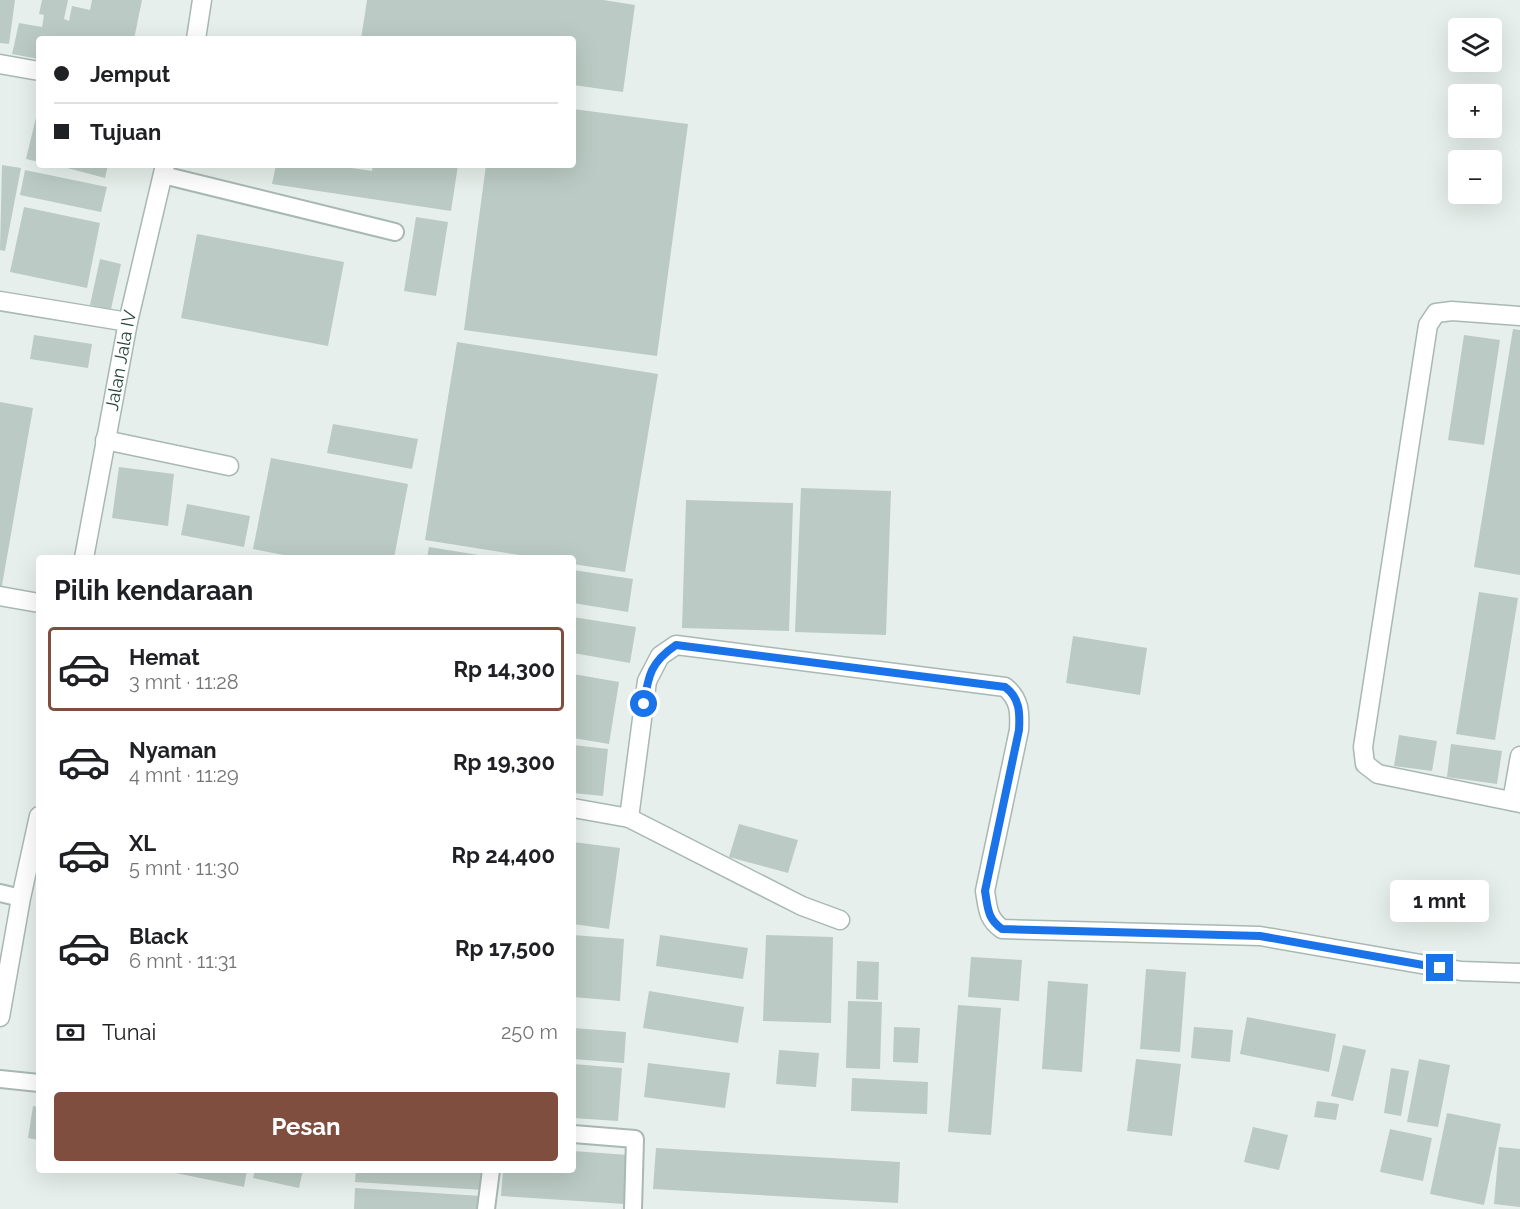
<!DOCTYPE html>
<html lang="id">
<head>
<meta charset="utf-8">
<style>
  body { margin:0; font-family:Raleway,sans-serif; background:#f6f6f6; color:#202124; height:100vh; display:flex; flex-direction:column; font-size:22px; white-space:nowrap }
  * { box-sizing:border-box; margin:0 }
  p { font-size:20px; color:#757577 }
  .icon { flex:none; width:33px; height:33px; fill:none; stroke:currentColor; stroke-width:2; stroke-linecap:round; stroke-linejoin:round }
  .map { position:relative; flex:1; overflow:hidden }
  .panel { position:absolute; left:36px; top:555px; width:540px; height:618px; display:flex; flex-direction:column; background:#fff; border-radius:6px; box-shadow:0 6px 24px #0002 }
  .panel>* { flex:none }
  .banner { position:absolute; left:36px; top:36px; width:540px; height:132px; border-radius:6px; box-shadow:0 6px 24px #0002; display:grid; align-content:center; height:132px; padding:0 18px; background:#fff }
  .fabs { position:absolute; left:1448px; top:18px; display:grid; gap:12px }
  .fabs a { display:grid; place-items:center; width:54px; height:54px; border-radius:6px; background:#fff; box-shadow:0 6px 24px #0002; font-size:30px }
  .end { position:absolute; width:27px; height:27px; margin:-14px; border:8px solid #1a73e8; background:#fff; box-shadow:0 0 0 3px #fff }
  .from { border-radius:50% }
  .bubble { position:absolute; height:42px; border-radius:6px; background:#fff; box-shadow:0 6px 24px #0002; font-size:20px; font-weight:700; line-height:42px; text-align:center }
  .banner b { display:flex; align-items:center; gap:21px; height:57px; font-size:22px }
  .banner b+b { border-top:2px solid #e0e0e0 }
  .banner i { width:15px; height:15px; background:#202124 }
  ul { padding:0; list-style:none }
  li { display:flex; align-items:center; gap:18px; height:84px; margin:0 12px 9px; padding:0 6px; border:3px solid transparent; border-radius:6px }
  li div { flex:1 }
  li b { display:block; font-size:22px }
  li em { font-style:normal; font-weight:700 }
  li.current { border-color:#7f4e3f }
  li>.icon { width:54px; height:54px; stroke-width:1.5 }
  h2 { padding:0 18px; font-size:27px; line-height:72px }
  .pay { display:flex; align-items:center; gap:15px; height:66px; padding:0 18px; font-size:22px }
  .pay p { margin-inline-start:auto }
  .cta { display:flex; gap:12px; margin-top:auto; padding:12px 18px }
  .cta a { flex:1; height:69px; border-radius:6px; background:#7f4e3f; color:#fff; font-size:24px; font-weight:700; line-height:69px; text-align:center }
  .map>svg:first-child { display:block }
  .building { fill:#bbcac4 }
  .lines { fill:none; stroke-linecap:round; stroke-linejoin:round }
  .service-casing { stroke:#a8b8b2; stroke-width:20 }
  .minor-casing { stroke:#a8b8b2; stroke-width:21 }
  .service { stroke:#fff; stroke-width:16 }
  .minor { stroke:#fff; stroke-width:18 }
  .route { stroke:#1a73e8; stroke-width:8 }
  .labels { text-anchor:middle; stroke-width:6; stroke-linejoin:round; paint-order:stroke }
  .street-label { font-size:18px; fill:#24423a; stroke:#f7fbf9 }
</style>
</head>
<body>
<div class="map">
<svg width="1520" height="1209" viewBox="0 0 1520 1209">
  <rect width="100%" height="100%" fill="#e6efeb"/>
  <path class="building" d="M0 0H15L9 44 0 43Z
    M42 0H68L64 19 69 21 72 6 90 10 92 0H142L134 39H39V59L12 54 19 23 42 27 44 15 39 14Z
    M367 0H603L635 5 623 92 573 85V39H361Z
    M38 109 39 110V162L26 159Z
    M573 109 688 124 657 356 464 330 486 165H573Z
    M2 165 21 168 5 251 0 250Z
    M56 165H108L105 178Z
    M276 165H331L372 171 373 165H458L451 211 272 184Z
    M25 170 107 187 101 212 20 195Z
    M24 207 100 223 87 288 10 272Z
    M416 217 448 222 436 296 404 291Z
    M197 234 344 262 328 346 181 318Z
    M100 259 121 264 111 309 90 305Z
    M1513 329 1520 330V575L1474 567Z
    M34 335 92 344 88 368 30 359Z
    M1464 335 1500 340 1484 445 1448 440Z
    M457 342 658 374 625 572 573 564V558H538L425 540Z
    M0 402 33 408 1 591 0 590Z
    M333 424 418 439 412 469 327 453Z
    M271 458 408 484 394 558H299L253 549Z
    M119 467 174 474 168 526 112 518Z
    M801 488 891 491 886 635 795 632Z
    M686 500 793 503 789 631 682 628Z
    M187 504 250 516 244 547 181 535Z
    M429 547 491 557V558H427Z
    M573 570 633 579 628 612 573 603Z
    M1479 592 1518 598 1495 740 1456 734Z
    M573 617 636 627 630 663 573 653Z
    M1073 636 1147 648 1140 695 1066 683Z
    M573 674 619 682 609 744 573 738Z
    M1399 735 1437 741 1432 771 1394 766Z
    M1451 744 1502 751 1497 784 1447 777Z
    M573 745 608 749 603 796 573 793Z
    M739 824 798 840 788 873 729 857Z
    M573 842 620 848 609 929 573 924Z
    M573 935 624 939 620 1001 573 997Z
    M660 935 748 948 743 979 656 966Z
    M766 935 833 937 831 1023 763 1021Z
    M971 957 1022 960 1019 1001 968 997Z
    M857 961 879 962 878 1000 856 999Z
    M1146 969 1186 972 1180 1052 1140 1049Z
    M1048 981 1088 984 1082 1072 1042 1069Z
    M649 991 744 1007 738 1043 643 1028Z
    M848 1001 882 1002 880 1069 846 1068Z
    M958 1005 1001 1008 991 1135 948 1132Z
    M1247 1017 1336 1034 1329 1072 1240 1054Z
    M894 1027 920 1028 918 1063 893 1062Z
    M1194 1027 1233 1030 1230 1062 1191 1058Z
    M573 1028 626 1032 624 1063 573 1059Z
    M1343 1045 1366 1050 1353 1101 1331 1096Z
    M779 1050 819 1053 816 1087 776 1084Z
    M1136 1059 1181 1064 1172 1136 1127 1131Z
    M1419 1059 1450 1065 1438 1127 1407 1122Z
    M648 1063 730 1073 725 1108 644 1097Z
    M573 1064 622 1068 618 1121 573 1118Z
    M1391 1068 1409 1071 1401 1116 1384 1113Z
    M852 1078 928 1082 927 1114 851 1111Z
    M1317 1101 1339 1104 1336 1120 1314 1117Z
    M33 1106 39 1107V1140L28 1138Z
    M1447 1113 1501 1124 1484 1205 1430 1194Z
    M1253 1127 1288 1135 1279 1170 1244 1162Z
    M1390 1129 1432 1138 1423 1181 1380 1172Z
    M1499 1147 1520 1149V1207L1494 1204Z
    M656 1148 900 1162 898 1203 653 1189Z
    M573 1151 628 1155 625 1204 501 1196 503 1170H573Z
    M161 1170H247L244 1187Z
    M255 1170H303L299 1188 253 1178Z
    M356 1170H484L483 1190 355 1182Z
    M355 1188 481 1196 480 1209H354Z"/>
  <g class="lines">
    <defs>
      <path id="service" d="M163 175 395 232
        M0 893 21 898
        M0 1079 39 1083
        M573 1134 635 1139 633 1209
        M486 1209 491 1170"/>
      <g id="minor">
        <path d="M196 39 202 0"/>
        <path d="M0 64 39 71"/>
        <path d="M0 301 128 322"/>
        <path d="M1520 316 1452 311 1436 313 1428 325 1363 747 1365 764 1378 774 1520 803"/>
        <path d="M105 440 229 466"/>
        <path id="s1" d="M84 558 128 322 165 165"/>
        <path d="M0 596 39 603"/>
        <path d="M1512 801 1520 756"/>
        <path d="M573 808 629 818 647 681 660 656 676 645 1005 687C1020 699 1020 713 1019 730L985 891C988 908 987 918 1002 929L1260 936 1461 971 1520 973"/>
        <path d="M629 818 802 906 840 920"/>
        <path d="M0 1017 21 898 39 816"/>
      </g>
    </defs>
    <use href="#service" class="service-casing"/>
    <use href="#minor" class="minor-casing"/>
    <use href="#service" class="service"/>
    <use href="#minor" class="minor"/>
  </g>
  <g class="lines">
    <path class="route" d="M644 704C648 675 651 662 676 645L1005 687C1020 698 1020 713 1019 730L985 891C988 908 987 918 1002 929L1260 936 1440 968"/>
  </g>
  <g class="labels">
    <g class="street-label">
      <text dy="6" stroke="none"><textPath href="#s1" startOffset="201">Jalan Jala IV</textPath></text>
    </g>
  </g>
</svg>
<div class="fabs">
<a><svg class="icon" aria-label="layers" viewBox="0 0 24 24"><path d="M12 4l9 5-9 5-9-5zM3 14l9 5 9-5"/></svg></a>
<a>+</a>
<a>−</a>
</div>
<i class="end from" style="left:644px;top:704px"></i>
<i class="end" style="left:1440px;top:968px"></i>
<div class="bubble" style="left:1390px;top:880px;width:99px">1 mnt</div>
<div class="banner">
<b><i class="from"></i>Jemput</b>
<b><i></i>Tujuan</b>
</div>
<section class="panel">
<h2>Pilih kendaraan</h2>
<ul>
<li class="current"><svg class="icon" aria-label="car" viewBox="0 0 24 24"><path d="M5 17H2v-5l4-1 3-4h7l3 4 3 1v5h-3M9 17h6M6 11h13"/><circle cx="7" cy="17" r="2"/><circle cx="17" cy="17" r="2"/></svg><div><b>Hemat</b><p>3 mnt · 11:28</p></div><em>Rp 14,300</em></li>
<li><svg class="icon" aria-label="car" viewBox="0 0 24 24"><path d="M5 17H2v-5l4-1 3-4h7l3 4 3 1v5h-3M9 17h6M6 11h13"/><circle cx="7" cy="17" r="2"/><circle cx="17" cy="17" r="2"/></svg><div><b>Nyaman</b><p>4 mnt · 11:29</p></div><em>Rp 19,300</em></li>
<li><svg class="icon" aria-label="car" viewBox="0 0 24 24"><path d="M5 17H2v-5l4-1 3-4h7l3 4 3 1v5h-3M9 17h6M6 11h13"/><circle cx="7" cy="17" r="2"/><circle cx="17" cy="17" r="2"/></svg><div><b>XL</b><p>5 mnt · 11:30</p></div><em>Rp 24,400</em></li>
<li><svg class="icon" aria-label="car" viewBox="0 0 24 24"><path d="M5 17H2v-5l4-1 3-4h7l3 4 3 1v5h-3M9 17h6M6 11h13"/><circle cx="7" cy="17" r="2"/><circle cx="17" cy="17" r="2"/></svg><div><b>Black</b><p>6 mnt · 11:31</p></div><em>Rp 17,500</em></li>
</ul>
<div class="pay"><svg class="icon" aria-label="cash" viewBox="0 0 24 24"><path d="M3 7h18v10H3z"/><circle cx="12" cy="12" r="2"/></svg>Tunai<p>250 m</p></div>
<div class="cta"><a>Pesan</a></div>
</section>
</div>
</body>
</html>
